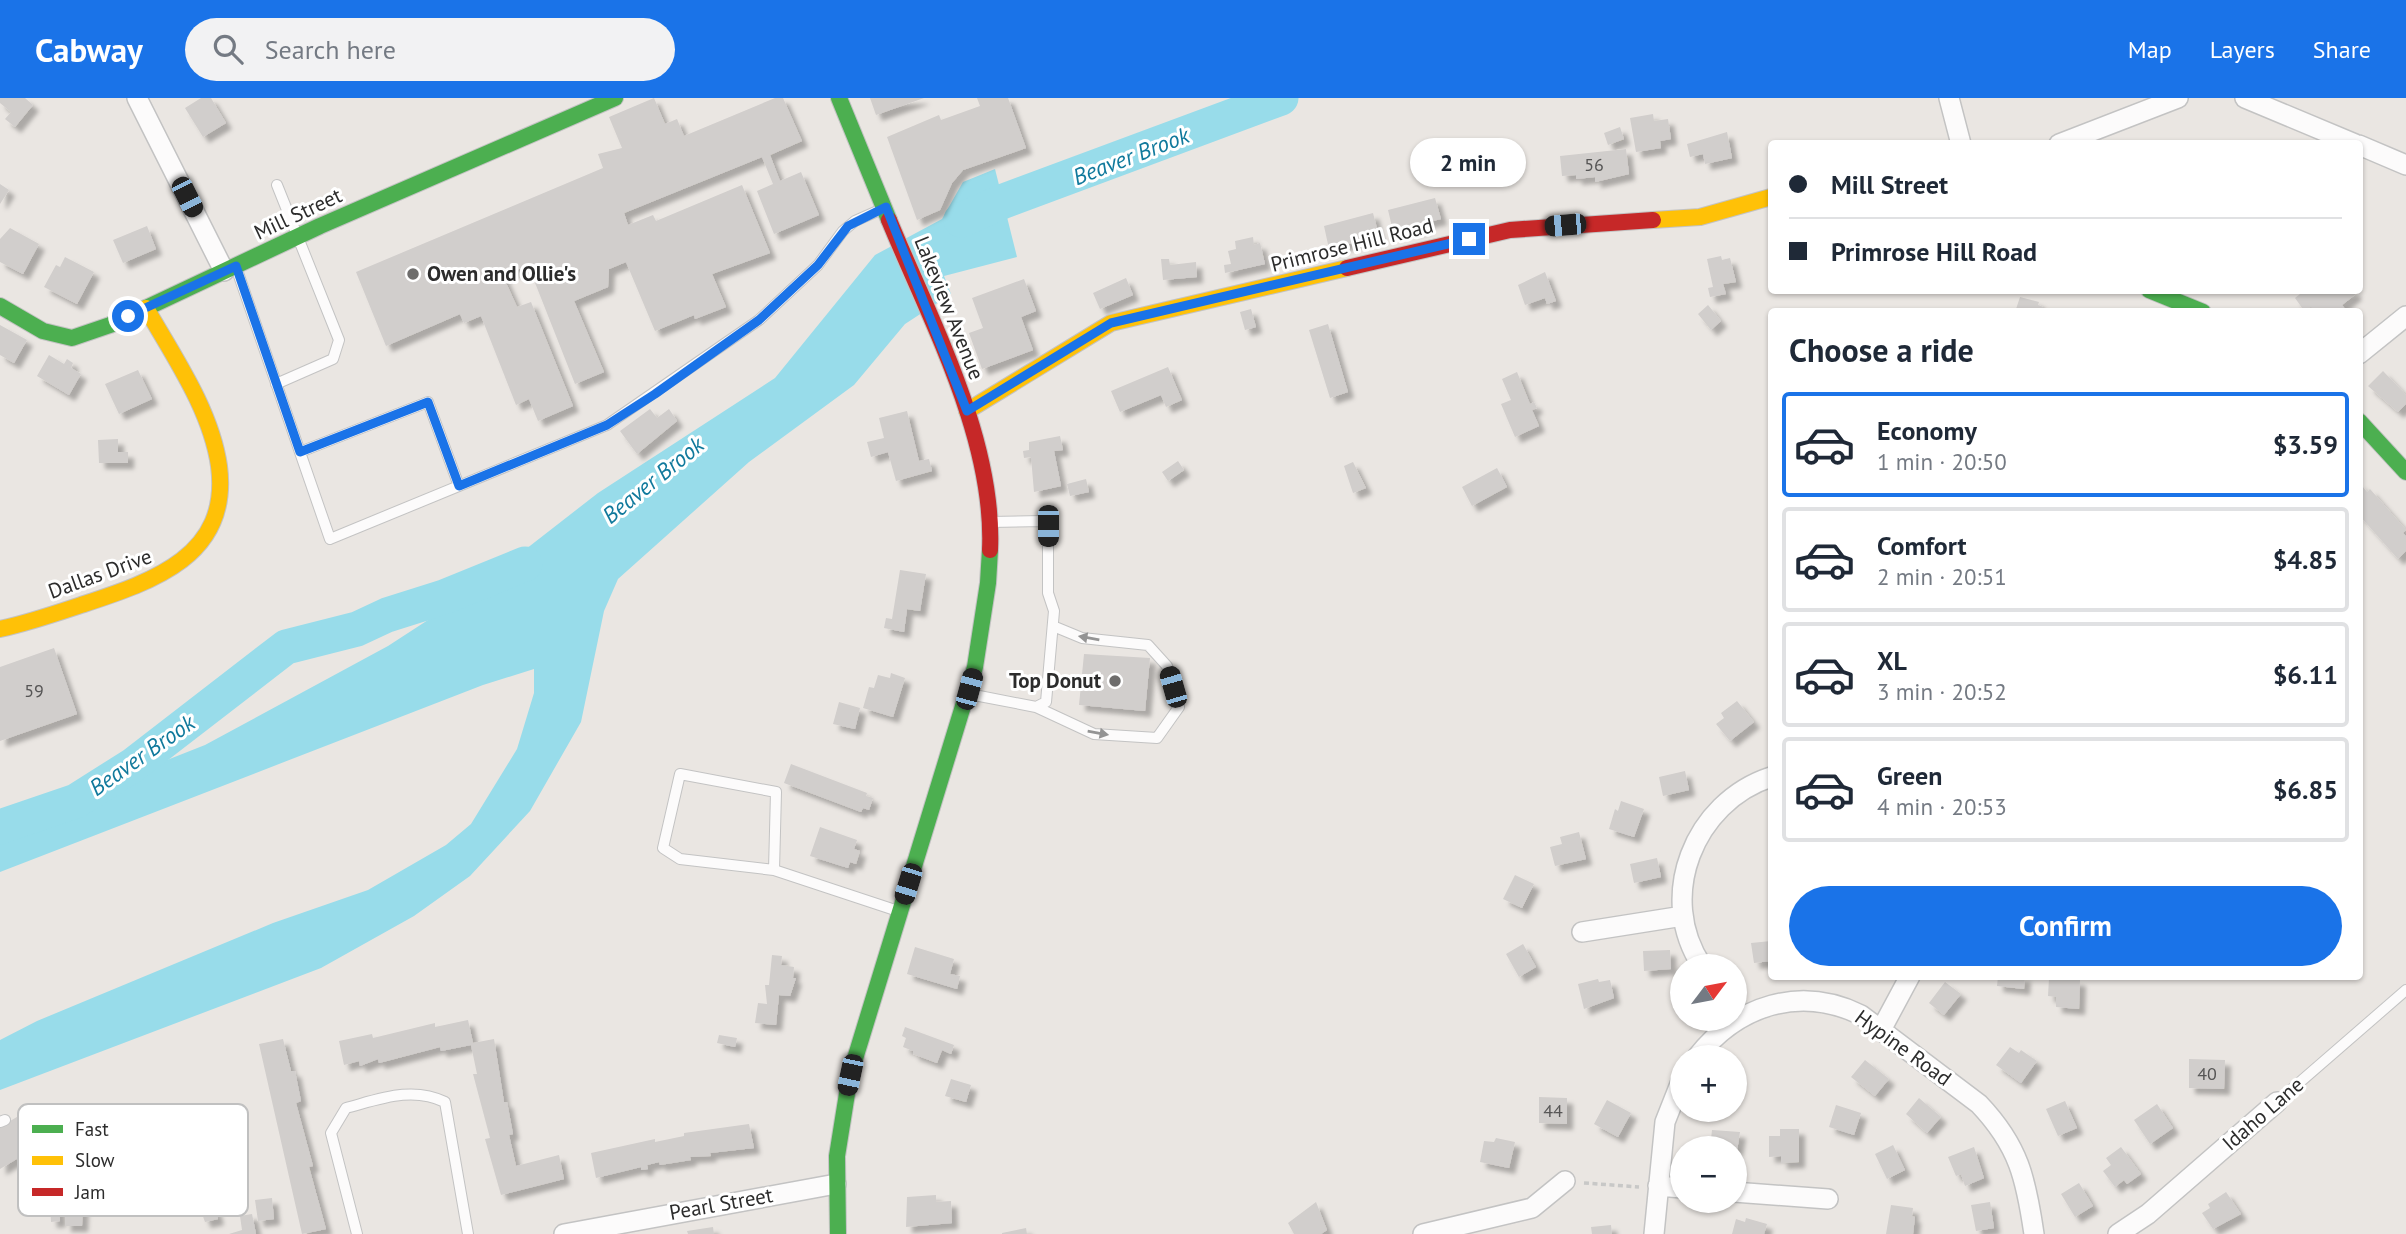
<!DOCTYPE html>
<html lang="en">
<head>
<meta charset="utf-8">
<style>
  body { margin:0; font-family:"PT Sans",sans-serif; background:#f2f2f3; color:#1f2937; height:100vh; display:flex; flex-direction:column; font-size:26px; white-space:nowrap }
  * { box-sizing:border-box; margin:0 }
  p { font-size:23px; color:#747a83 }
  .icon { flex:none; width:38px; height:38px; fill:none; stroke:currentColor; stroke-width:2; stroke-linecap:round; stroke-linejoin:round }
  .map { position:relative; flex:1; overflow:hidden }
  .sheet { position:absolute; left:1768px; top:210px; width:595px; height:672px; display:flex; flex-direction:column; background:#fff; border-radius:7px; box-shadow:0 2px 5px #0004 }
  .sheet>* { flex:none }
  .guide { position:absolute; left:1768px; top:42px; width:595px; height:154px; border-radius:7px; box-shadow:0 2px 5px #0004; display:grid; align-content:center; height:154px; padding:0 21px; background:#fff }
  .needle { width:46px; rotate:58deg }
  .fabs { position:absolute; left:1670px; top:856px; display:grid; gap:14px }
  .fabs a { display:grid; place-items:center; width:77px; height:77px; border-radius:50%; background:#fff; box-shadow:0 2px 5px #0004; font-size:35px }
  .end { position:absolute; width:32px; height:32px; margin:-16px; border:9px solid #1a73e8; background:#fff; box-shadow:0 0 0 4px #fff }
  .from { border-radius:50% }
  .bubble { position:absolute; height:49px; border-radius:24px; background:#fff; box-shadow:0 2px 5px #0004; font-size:23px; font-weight:800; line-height:49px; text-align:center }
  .car { position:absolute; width:21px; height:42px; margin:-21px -10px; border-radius:9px; box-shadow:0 0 5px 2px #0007; background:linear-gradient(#222 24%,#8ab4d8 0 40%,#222 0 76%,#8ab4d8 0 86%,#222 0) }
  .guide b { display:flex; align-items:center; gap:24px; height:66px; font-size:26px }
  .guide b+b { border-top:2px solid #e0e1e3 }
  .guide i { width:18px; height:18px; background:#1f2937 }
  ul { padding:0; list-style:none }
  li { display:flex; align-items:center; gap:21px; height:105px; margin:0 14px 10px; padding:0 7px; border:4px solid #e0e1e3; border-radius:7px }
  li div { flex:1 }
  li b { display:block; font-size:26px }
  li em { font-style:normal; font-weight:800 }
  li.selected { border-color:#1a73e8 }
  li>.icon { width:63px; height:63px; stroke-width:1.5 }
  h2 { padding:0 21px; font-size:32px; line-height:84px }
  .action { display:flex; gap:14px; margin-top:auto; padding:14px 21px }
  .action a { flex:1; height:80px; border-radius:42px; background:#1a73e8; color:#fff; font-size:28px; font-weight:800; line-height:80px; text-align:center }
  header { display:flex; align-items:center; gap:42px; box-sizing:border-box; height:98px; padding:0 35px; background:#1a73e8; color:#fff }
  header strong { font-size:33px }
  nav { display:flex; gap:38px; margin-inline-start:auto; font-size:24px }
  .search { width:490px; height:63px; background:#f2f2f3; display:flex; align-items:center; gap:18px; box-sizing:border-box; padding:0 24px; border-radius:38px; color:#747a83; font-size:26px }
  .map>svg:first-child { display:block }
  .water { fill:#98dcea }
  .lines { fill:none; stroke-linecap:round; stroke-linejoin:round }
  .river { stroke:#98dcea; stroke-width:35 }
  .building { fill:#d1cecc; filter:url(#shadow) }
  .lane-casing { stroke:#c3c3c3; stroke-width:12 }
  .street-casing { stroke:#c3c3c3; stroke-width:22 }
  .fast-casing { stroke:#c3c3c3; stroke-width:18 }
  .slow-casing { stroke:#c3c3c3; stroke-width:18 }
  .jam-casing { stroke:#c3c3c3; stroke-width:18 }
  .path { stroke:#c8c8c7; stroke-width:3.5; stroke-dasharray:5 3.5; stroke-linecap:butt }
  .lane { stroke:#fcfbfb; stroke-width:10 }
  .street { stroke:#fcfbfb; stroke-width:19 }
  .fast { stroke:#4caf50; stroke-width:16 }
  .slow { stroke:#ffc107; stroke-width:16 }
  .jam { stroke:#c62828; stroke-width:16 }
  .oneway { fill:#949494 }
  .route { stroke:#1a73e8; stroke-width:9 }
  .poi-dot { fill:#6e6d6c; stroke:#fff; stroke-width:2.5 }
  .labels { text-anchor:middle; stroke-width:6; stroke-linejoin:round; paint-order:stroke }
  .number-label { font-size:18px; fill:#565555 }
  .street-label { font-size:21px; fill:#2c2c2c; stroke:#fff }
  .poi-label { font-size:21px; font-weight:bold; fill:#2c2c2c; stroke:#fff; text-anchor:start }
  .water-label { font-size:23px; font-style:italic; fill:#10799c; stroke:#fff }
  .key { fill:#fff; stroke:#c0c0c0; stroke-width:2 }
  .key-label { font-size:19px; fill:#2c2c2c }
</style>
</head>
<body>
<header>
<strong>Cabway</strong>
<div class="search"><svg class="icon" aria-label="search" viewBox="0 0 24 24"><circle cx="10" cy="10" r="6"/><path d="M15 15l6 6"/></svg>Search here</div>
<nav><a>Map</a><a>Layers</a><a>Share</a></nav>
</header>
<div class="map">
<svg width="2406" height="1136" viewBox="0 0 2406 1136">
  <defs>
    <filter id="shadow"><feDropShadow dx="6" dy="6" stdDeviation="2" flood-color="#0004"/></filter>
  </defs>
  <rect width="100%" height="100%" fill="#eae6e2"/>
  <path class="water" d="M995 71 1017 159 944 178 951 196 905 226 854 287 749 364 618 481 604 513 581 624 530 713 470 778 414 818 321 870 0 992V942L37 923 273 825 368 792 446 747 471 726 517 651 534 595V571L483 587 0 774V728L205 647 388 548 468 496 598 395 775 280 875 157 942 121 963 84Z"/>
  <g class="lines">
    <path class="river" d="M961 122 1004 103 1281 0
      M0 729 76 703 133 667 286 549 357 531 387 517 444 499 525 466"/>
  </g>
  <path class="building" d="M0 0H25L33 7 15 29 5 21 11 14 0 5Z
    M201 0H211L226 25 203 39 185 10Z
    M654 0 665 26 677 21 684 38 775 0H783L802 43 770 57 780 83 801 74 819 117 774 136 757 93 773 86 762 59 624 115 628 127 653 117 656 123 742 87 770 155 712 176 726 209 695 221 694 217 655 233 626 164 609 171 608 189 574 203 604 274 575 286 528 167 503 178 517 209 531 204 573 308 538 323 529 301 516 307 481 218 464 225 460 216 386 248 356 174 603 70 598 56 622 50 609 19Z
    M870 0H924L876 17Z
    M977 0H1008L1026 50 963 72 952 85 940 112 917 122 887 39 939 17 941 22 980 8Z
    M1653 16 1654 23 1668 21 1671 41 1660 43 1661 50 1636 54 1630 20Z
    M1620 29 1624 41 1608 47 1604 35Z
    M1727 34 1732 60 1705 66 1703 56 1690 59 1687 46Z
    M1626 51 1629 76 1595 84V79L1576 81V77L1562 78 1560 58Z
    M0 86 9 92 0 106Z
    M1435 100 1441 121 1424 125 1425 130 1413 133 1412 128 1393 133 1388 112Z
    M1373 115 1379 138 1329 151 1324 128Z
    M147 128 156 151 123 165 113 142Z
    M10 130 39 146 23 176 0 164V141Z
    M1253 139 1254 147 1260 145 1265 166 1225 175 1224 167 1231 166 1228 153 1236 151 1235 143Z
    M1721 158 1722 162 1730 160 1736 184 1723 186 1726 196 1710 199 1708 190 1713 189 1707 161Z
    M65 159 94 174 77 206 44 189 56 167 60 169Z
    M1161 161H1169L1170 167 1196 164 1197 179 1163 182Z
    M1545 174 1556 203 1547 206 1545 200 1525 207 1518 187Z
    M1126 180 1133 197 1100 211 1093 195Z
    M1024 181 1036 213 1021 219 1033 252 982 271 969 235 983 230 972 200Z
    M2305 192 2316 195 2320 192H2354L2356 196 2342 207 2345 211 2341 214H2314L2311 209 2305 214 2295 200Z
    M2020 199 2039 204 2038 207 2043 209 2041 214H2015Z
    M1708 207 1721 223 1711 232 1698 216Z
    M1251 211 1256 229 1245 232 1240 214Z
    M1328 226 1348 294 1330 300 1309 232Z
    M0 227 27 242 14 265 0 257Z
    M49 257 64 266 67 261 73 265 71 270 81 276 69 297 37 278Z
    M1168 269 1182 302 1166 309 1161 297 1120 314 1111 293Z
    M138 272 152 301 119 316 105 286Z
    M2383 273 2406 297V306L2398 314 2368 288Z
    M1517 274 1530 306 1534 304 1537 310 1532 312 1539 328 1515 339 1501 306 1511 302 1502 281Z
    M650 311 657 320 669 311 677 323 637 356 620 333Z
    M907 313 919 363 929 361 932 373 896 383 888 354 871 359 867 344 884 340 879 320Z
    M1060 338 1063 352 1054 353 1061 388 1034 394 1031 359 1024 360 1023 353 1029 352V344Z
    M118 341V354H128V365H99L98 342Z
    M1178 363 1184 372 1168 383 1162 374Z
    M1353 364 1366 390 1353 395 1344 368Z
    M1497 370 1507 389 1472 408 1462 389Z
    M1086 381 1089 394 1070 398 1067 386Z
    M2359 384 2367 394 2370 391 2406 432 2403 435 2406 438V453L2398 461 2359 417Z
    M900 472 926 476 920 513 907 511 904 534 884 530 886 520 892 521Z
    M54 550 77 616 0 643V569Z
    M1084 556 1150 560 1145 613 1079 607Z
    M891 575 905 580 893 619 863 610 869 589 874 590 878 577 890 580Z
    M1737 603 1754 624 1730 643 1716 626 1724 620 1721 615Z
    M839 604 860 610 855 631 833 626Z
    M791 666 867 695 866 698 873 700 869 712 863 710 861 714 784 685Z
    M1685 673 1689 692 1663 698 1659 679Z
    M1621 703 1644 711 1634 739 1609 731 1615 711 1618 713Z
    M820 729 857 742 854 751 860 753 856 766 850 764 848 770 810 758Z
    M1579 734 1586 761 1555 768 1550 749 1562 746 1560 739Z
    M1657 760 1661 779 1634 785 1630 766Z
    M1515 777 1534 786 1522 810 1503 801Z
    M1771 843V863L1754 865 1751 845Z
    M1523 846 1536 869 1519 879 1506 856Z
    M915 849 954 861 950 876 960 878 957 891 907 876Z
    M1670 852 1671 871 1644 873 1643 853Z
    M772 857 782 858 781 867 794 869 793 880H796L790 898 779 897 776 927 755 925 758 905 767 906 765 887H769Z
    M1998 878H2025L2024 891 1997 888Z
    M2059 878V881L2080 882 2079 911 2056 909V899L2048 898 2049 880Z
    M1598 881 1599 884 1610 882 1614 900 1584 911 1578 886Z
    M1945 884 1961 896 1944 917 1929 905Z
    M468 922 473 945 494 941 504 1004H507L513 1036 509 1037 516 1068 559 1057 564 1081 501 1097 485 1041 490 1040 473 976H477L471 947 441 953 440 949 379 965 378 961 360 968 359 963 344 967 339 943 372 936 373 940 435 925V929Z
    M905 929 954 947 951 956 942 952 937 965 913 956V953L903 949 906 940 902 938Z
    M719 937 737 940 735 949 717 945Z
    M283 941 291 973H295L301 1003 296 1005 313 1068 309 1069 326 1131 302 1136 259 946Z
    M2010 949 2019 955 2021 952 2037 963 2021 985 1996 967Z
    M2189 961 2225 962 2224 991 2189 990Z
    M1865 962 1889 981 1875 998 1851 979Z
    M951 981 971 987 966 1004 945 998Z
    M1539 999 1567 1000V1026L1539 1025Z
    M1919 1000 1941 1019 1927 1035 1906 1016Z
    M1607 1002 1631 1015 1618 1039 1594 1026Z
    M2065 1003 2077 1030 2058 1038 2046 1011Z
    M2157 1006 2173 1030 2150 1046 2134 1022Z
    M1836 1007 1861 1015 1854 1037 1829 1029Z
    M27 1013 45 1044 0 1071V1029Z
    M749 1026 754 1050 710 1055 711 1058 690 1059 691 1062 660 1067 659 1064 647 1067 648 1071 641 1072V1069L596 1080 591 1055 655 1041V1044L684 1038V1035Z
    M1780 1031H1799V1064L1781 1065V1058L1769 1059V1038H1780Z
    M1712 1032 1740 1034 1737 1053 1734 1050H1710Z
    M1496 1040 1515 1044 1509 1070 1480 1064 1484 1043 1494 1044Z
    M1893 1047 1905 1072 1887 1081 1875 1056Z
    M1974 1049 1984 1080 1965 1088 1961 1076 1956 1078 1948 1059Z
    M2121 1049 2141 1076 2127 1086 2124 1082 2115 1089 2103 1073 2111 1067 2106 1060Z
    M2079 1085 2093 1108 2075 1119 2061 1096Z
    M2226 1094 2241 1116 2213 1131 2202 1115 2210 1110 2208 1106Z
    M936 1097V1104L951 1103 952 1125 906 1129 907 1099Z
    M272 1100 274 1121 258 1123 255 1102Z
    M1316 1104 1327 1132 1321 1136H1294L1288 1125Z
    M1990 1104 1994 1130 1976 1133 1971 1107Z
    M59 1106 60 1123 51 1124 50 1107Z
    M65 1106H83L82 1128H65Z
    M1891 1107 1913 1110 1912 1118 1915 1119 1913 1136H1886Z
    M215 1110 218 1121 205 1124 201 1113Z
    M252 1116 256 1136H229L242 1132 240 1118Z
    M1746 1120 1767 1126 1764 1136H1732L1736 1121 1745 1124Z
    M1611 1127 1612 1136H1592L1591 1129Z
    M713 1129 714 1136H688L687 1133Z
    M1026 1130 1027 1136H1002V1135Z"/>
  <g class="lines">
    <defs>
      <path id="lane" d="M236 169 330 441 607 327 759 222 818 167 843 133 855 123 882 111
        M276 286 333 261 339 242 277 87
        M300 354 428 304 459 388
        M969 596 1036 609 1046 604 1054 513 1048 495V428L1043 423 990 424
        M1036 609 1094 636 1157 640 1179 609 1167 568 1148 547 1082 540 1053 528
        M774 772 680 761 663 750 680 676 776 694 774 772 898 813
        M2277 1004 2406 892
        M0 1024 5 1022
        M357 1136 331 1035 346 1010C380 1001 412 988 445 1004L468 1136"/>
      <path id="street" d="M137 0 224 173
        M1949 0 1961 46
        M2245 0 2355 46
        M2059 46 2178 0
        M2359 47 2406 67
        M2359 256 2406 218
        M1582 834 1683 818
        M1702 868C1656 799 1694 704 1771 679
        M1881 932 1910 878
        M1697 959C1738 907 1800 887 1861 917L1979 1006C2019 1048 2026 1081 2034 1136
        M1658 1088 1682 1090
        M1734 1094 1828 1101
        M564 1136 836 1086
        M1423 1136 1532 1110 1565 1083
        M1654 1136 1665 1024 1682 981
        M2118 1136 2148 1116 2277 1004"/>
      <path id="fast" d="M839 0 889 122
        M2149 192 2203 214
        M0 208 43 233 72 240 110 227 320 128 615 0
        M2359 323 2406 374
        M838 1136 837 1058 850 977 975 569 988 485 990 452"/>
      <path id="slow" d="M1653 122 1700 119 1771 99
        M967 313 1111 225 1347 170
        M0 531C28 525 54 516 81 507 151 484 231 459 219 368 211 312 174 259 146 210"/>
      <path id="jam" d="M889 122C930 222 995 341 990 452
        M1347 170 1510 132 1653 122"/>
    </defs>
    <use href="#lane" class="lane-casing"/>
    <use href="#street" class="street-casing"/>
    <use href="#fast" class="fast-casing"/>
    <use href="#slow" class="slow-casing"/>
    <use href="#jam" class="jam-casing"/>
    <path class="path" d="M1584 1085 1639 1089"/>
    <use href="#lane" class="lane"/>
    <use href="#street" class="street"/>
    <use href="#fast" class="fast"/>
    <use href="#slow" class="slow"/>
    <use href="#jam" class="jam"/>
  </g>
  <defs><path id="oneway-solid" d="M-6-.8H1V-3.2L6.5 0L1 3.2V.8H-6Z" transform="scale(1.75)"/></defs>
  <g class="oneway">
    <use href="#oneway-solid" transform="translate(1089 540) rotate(-170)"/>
    <use href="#oneway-solid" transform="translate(1098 635) rotate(10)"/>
  </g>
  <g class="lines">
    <path class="route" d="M128 218 236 168 300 354 428 304 459 388 607 327 655 296 759 222 818 167 848 128 886 109 967 313 1111 225 1469 141"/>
  </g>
  <g class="poi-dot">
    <circle cx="413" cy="176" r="7"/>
    <circle cx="1115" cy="583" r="7"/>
  </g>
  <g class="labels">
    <g class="number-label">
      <text x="1594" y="73">56</text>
      <text x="34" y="599">59</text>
      <text x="2207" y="982">40</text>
      <text x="1553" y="1019">44</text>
    </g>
    <g class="street-label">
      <text transform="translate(298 116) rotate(-25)" y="7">Mill Street</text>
      <text transform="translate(1352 147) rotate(-14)" y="7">Primrose Hill Road</text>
      <text transform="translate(949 210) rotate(68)" y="7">Lakeview Avenue</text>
      <text transform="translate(100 476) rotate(-20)" y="7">Dallas Drive</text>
      <text transform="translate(1903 950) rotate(36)" y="7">Hypine Road</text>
      <text transform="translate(2263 1016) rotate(-41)" y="7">Idaho Lane</text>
      <text transform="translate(721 1106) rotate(-10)" y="7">Pearl Street</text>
    </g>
    <g class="poi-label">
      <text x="427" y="183">Owen and Ollie's</text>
      <text x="1101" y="590" text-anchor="end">Top Donut</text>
    </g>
    <g class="water-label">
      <text transform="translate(1131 58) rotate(-21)" y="8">Beaver Brook</text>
      <text transform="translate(653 382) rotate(-39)" y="8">Beaver Brook</text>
      <text transform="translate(142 657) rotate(-35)" y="8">Beaver Brook</text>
    </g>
  </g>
  <rect x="18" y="1006" width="230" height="112" rx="10" class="key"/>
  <rect x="32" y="1027" width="31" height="8" fill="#4caf50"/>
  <rect x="32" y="1058" width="31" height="9" fill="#ffc107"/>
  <rect x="32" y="1090" width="31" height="8" fill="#c62828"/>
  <g class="key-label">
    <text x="75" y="1038">Fast</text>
    <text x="75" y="1069">Slow</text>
    <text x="75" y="1101">Jam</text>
  </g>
</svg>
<div class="fabs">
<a><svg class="needle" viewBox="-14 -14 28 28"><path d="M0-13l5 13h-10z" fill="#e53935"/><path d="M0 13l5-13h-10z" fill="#747a83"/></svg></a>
<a>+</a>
<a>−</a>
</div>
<i class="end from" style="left:128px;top:218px"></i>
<i class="end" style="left:1469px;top:141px"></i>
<div class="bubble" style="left:1410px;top:40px;width:116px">2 min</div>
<i class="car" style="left:187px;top:99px;rotate:153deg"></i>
<i class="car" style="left:1565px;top:127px;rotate:265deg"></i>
<i class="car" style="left:1048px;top:428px;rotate:180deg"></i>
<i class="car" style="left:1173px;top:589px;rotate:344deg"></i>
<i class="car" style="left:969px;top:591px;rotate:15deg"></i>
<i class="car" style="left:908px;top:786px;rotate:197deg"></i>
<i class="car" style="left:850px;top:977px;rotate:192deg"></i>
<div class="guide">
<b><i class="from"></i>Mill Street</b>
<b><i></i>Primrose Hill Road</b>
</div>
<section class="sheet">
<h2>Choose a ride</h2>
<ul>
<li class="selected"><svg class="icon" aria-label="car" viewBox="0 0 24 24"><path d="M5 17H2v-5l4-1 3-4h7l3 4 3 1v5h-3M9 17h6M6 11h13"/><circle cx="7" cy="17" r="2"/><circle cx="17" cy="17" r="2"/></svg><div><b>Economy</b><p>1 min · 20:50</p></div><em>$3.59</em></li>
<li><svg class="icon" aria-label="car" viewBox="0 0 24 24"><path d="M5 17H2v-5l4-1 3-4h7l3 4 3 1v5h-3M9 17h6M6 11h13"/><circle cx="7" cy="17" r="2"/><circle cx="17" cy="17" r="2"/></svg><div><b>Comfort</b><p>2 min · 20:51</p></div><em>$4.85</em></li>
<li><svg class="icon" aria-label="car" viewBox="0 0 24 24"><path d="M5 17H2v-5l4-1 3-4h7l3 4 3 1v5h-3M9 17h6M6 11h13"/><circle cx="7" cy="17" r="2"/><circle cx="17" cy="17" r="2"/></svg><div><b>XL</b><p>3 min · 20:52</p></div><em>$6.11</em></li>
<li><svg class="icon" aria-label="car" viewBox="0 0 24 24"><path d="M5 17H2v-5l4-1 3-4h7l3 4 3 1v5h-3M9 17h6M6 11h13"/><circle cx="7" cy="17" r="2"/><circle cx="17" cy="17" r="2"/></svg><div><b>Green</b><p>4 min · 20:53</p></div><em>$6.85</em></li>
</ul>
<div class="action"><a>Confirm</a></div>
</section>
</div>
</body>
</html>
